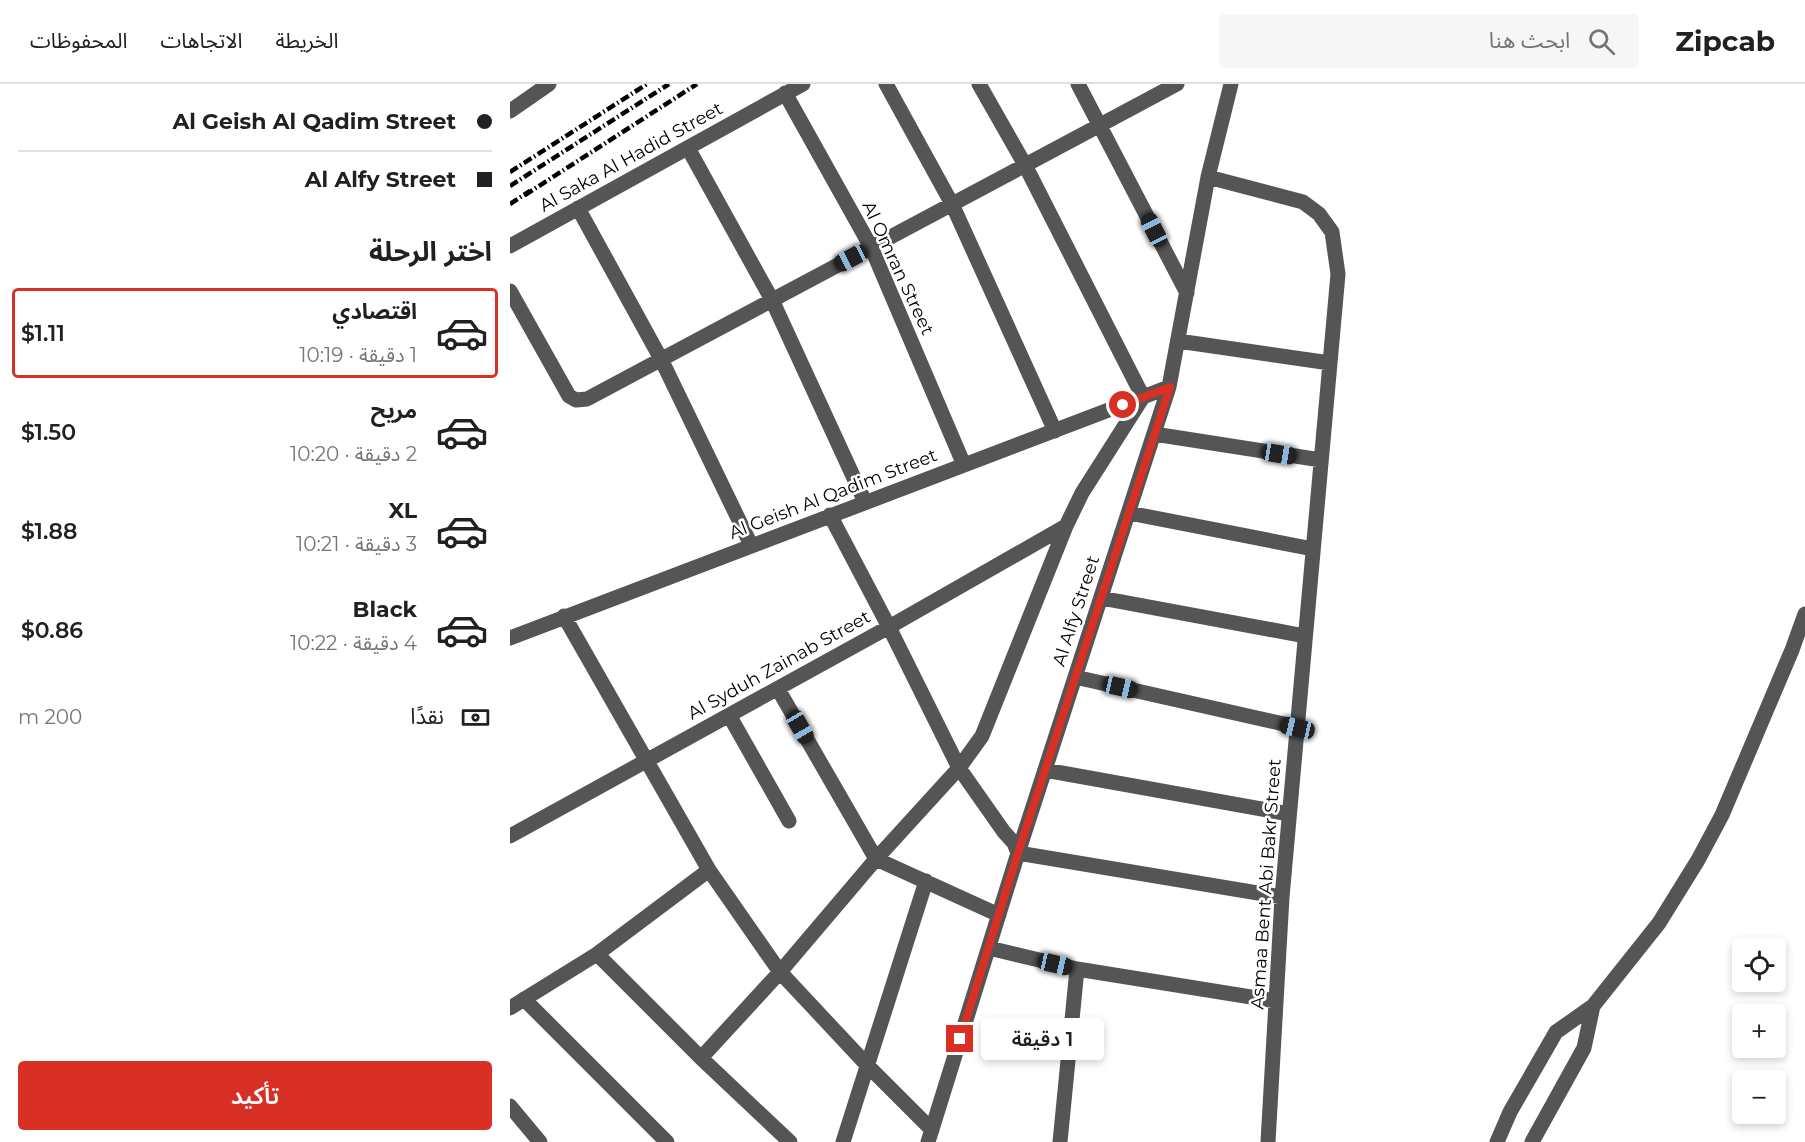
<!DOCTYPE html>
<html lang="ar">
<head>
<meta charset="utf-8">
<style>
  body { margin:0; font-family:Montserrat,"Noto Sans Arabic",sans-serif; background:#f6f6f6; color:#202124; direction:rtl; height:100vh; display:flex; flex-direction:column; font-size:22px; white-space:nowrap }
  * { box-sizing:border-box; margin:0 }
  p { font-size:20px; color:#757577 }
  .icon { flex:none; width:33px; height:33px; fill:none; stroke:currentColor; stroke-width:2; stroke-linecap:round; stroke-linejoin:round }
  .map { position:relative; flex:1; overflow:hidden; direction:ltr }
  .side { display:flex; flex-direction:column; background:#fff; width:510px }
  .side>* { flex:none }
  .hud { display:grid; align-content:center; height:132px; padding:0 18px; background:#fff }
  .controls { position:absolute; left:1222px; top:854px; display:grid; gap:12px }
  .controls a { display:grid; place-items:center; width:54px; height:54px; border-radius:6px; background:#fff; box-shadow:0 3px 9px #0003; font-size:30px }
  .end { position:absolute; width:27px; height:27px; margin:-14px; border:8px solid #d93025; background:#fff; box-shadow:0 0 0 3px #fff }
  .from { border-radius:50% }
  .bubble { position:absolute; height:42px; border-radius:6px; background:#fff; box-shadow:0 3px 9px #0003; font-size:20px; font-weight:600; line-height:42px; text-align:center; direction:rtl }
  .car { position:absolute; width:18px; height:36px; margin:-18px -9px; border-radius:8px; box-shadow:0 0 4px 2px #0007; background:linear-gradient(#222 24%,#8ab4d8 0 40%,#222 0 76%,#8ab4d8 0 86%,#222 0) }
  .hud b { display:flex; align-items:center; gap:21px; height:57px; font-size:22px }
  .hud b+b { border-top:2px solid #e0e0e0 }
  .hud i { width:15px; height:15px; background:#202124 }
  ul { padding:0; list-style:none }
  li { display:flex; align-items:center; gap:18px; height:90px; margin:0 12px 9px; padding:0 6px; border:3px solid transparent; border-radius:6px }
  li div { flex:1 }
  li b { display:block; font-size:22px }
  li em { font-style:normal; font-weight:600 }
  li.on { border-color:#d93025 }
  li>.icon { width:54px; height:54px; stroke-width:1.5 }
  h2 { padding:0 18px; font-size:27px; line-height:72px }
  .pay { display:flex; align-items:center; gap:15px; height:66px; padding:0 18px; font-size:22px }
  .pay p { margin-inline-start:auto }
  .cta { display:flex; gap:12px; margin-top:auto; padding:12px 18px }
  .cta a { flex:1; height:69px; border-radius:6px; background:#d93025; color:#fff; font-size:24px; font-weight:600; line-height:69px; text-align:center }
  header { display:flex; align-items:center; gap:36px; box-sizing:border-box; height:84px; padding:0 30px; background:#fff; border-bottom:2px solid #e0e0e0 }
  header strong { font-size:28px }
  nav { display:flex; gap:33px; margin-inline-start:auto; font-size:21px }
  .search { width:420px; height:54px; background:#f6f6f6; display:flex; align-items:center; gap:15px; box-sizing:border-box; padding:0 21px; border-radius:6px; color:#757577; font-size:22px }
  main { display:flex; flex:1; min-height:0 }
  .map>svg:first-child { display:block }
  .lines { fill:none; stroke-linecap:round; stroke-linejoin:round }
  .minor { stroke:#555; stroke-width:15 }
  .rail { stroke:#000; stroke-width:4.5; stroke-dasharray:9 3 1.5 3; stroke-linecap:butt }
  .route { stroke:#d93025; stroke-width:8 }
  .labels { text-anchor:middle; stroke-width:5; stroke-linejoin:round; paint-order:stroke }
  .street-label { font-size:18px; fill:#000; stroke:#fff }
</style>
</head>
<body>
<header>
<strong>Zipcab</strong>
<div class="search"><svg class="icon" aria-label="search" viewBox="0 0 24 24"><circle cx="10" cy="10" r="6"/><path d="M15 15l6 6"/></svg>ابحث هنا</div>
<nav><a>الخريطة</a><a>الاتجاهات</a><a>المحفوظات</a></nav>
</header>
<main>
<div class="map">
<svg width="1295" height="1058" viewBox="0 0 1295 1058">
  <rect width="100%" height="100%" fill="#fff"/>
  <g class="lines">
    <path class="minor" d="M376 0 442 120 545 347
      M568 0 677 209
      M275 9 361 163 454 381
      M0 27 39 0
      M178 64 262 216 355 418
      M698 93 793 118 809 130 822 148 828 190 772 813 758 1058
      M68 124 151 275 241 461
      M0 162 293 0
      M0 207 59 312 66 316 77 315 667 0
      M668 257 820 279
      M644 350 811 376
      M619 429 803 465
      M320 431 379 543 449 684 494 748 504 759 508 769 772 813
      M591 514 795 552
      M54 532 199 786 270 888 358 982 422 1046
      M0 554 659 303
      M565 593 787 643
      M268 605 366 775 489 831
      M219 631 279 737
      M535 686 779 730
      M0 752 379 543 556 442
      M479 864 567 885 766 917
      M87 870 191 974 280 1058
      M14 915 157 1058
      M0 924 87 870 199 786
      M191 974 270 888 366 775 449 684 472 652 556 442 572 409 633 313 515 81 469 0
      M0 1022 30 1058
      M333 1058 416 797
      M418 1058 508 769 659 303 698 93 721 0
      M550 1058 567 885
      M987 1058 1000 1028 1046 948 1083 922 1149 839 1188 776 1212 731 1282 566 1295 530
      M1022 1058 1074 964 1083 922"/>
    <path class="rail" d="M0 88 137 0
      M0 102 159 0
      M15 111 187 0
      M0 120 20 107"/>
  </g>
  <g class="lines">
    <path class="route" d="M450 955 508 769 660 303 613 321"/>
  </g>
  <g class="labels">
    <g class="street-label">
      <text transform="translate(121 73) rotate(-29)" y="6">Al Saka Al Hadid Street</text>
      <text transform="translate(388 184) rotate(65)" y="6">Al Omran Street</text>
      <text transform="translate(323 410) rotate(-21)" y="6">Al Geish Al Qadim Street</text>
      <text transform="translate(566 527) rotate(-72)" y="6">Al Alfy Street</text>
      <text transform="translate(269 581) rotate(-29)" y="6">Al Syduh Zainab Street</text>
      <text transform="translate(756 800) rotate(-86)" y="6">Asmaa Bent Abi Bakr Street</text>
    </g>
  </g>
</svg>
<div class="controls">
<a><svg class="icon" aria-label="locate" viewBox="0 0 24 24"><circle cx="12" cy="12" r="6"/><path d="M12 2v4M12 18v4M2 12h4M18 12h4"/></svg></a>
<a>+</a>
<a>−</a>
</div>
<i class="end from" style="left:613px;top:321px"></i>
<i class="end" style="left:450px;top:955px"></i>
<div class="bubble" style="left:471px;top:934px;width:123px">1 دقيقة</div>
<i class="car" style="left:644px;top:146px;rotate:333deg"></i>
<i class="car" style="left:341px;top:174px;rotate:242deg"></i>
<i class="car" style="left:769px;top:370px;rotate:99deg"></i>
<i class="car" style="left:610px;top:603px;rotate:103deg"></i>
<i class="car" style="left:290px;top:643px;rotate:150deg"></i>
<i class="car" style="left:787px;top:644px;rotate:283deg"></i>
<i class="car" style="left:545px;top:880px;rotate:103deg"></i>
</div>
<section class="side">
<div class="hud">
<b><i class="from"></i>Al Geish Al Qadim Street</b>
<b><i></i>Al Alfy Street</b>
</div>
<h2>اختر الرحلة</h2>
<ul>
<li class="on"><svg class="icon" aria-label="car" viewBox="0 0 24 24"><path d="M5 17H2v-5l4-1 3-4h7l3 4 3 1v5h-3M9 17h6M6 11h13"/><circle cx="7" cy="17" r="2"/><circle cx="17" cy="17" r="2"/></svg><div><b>اقتصادي</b><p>1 دقيقة · 10:19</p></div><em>$1.11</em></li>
<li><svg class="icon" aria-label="car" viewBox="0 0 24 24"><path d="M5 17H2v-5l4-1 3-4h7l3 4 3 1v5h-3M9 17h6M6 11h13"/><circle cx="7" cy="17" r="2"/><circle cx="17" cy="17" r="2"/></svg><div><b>مريح</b><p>2 دقيقة · 10:20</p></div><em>$1.50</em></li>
<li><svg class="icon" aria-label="car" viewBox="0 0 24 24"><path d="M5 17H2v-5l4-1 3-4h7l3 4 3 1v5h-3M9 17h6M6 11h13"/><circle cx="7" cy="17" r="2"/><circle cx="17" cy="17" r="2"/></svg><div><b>XL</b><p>3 دقيقة · 10:21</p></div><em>$1.88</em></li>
<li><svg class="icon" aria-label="car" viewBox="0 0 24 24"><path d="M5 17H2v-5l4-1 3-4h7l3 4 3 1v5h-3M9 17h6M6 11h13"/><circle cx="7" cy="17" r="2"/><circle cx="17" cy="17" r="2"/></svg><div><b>Black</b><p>4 دقيقة · 10:22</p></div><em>$0.86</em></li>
</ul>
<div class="pay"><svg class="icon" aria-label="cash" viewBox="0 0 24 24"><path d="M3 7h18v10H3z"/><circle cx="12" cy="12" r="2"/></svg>نقدًا<p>200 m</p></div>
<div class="cta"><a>تأكيد</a></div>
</section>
</main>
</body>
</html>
